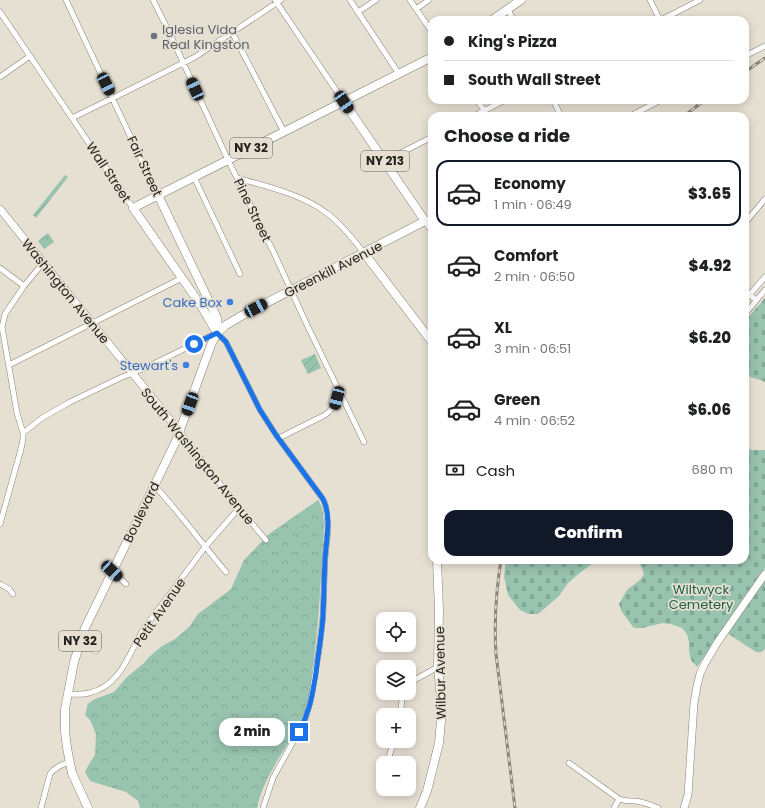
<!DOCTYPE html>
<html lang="en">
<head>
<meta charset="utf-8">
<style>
  body { margin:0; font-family:Poppins,sans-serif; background:#f2f2f2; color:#202124; height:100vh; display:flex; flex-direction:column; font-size:15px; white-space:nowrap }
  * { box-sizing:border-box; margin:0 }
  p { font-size:13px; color:#757577 }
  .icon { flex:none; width:22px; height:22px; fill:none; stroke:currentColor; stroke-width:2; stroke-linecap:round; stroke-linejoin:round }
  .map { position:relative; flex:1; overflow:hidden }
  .details { position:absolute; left:428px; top:112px; width:321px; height:452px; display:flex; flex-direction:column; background:#fff; border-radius:12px; box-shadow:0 2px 10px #0003 }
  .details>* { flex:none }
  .banner { position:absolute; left:428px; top:16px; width:321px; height:88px; border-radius:12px; box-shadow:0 2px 10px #0003; display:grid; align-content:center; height:88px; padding:0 16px; background:#fff }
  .fabs { position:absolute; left:376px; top:612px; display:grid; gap:8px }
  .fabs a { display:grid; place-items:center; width:40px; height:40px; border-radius:8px; background:#fff; box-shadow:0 2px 10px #0003; font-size:20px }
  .end { position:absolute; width:18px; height:18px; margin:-9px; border:5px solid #1a73e8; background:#fff; box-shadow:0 0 0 2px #fff }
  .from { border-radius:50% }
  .bubble { position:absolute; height:28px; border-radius:12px; background:#fff; box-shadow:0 2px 10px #0003; font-size:13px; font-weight:800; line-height:28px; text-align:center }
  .car { position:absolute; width:12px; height:24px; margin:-12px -6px; border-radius:5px; box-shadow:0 0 3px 1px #0007; background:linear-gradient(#222 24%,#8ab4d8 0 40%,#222 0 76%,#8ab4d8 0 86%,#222 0) }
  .banner b { display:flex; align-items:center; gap:14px; height:38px; font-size:15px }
  .banner b+b { border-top:1px solid #e0e0e0 }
  .banner i { width:10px; height:10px; background:#202124 }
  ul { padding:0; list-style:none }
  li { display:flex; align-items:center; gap:12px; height:66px; margin:0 8px 6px; padding:0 8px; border:2px solid transparent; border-radius:12px }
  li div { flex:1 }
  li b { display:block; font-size:15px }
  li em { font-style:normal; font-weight:800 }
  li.selected { border-color:#111827 }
  li>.icon { width:36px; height:36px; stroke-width:1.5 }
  h2 { padding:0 16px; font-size:18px; line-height:48px }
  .pay { display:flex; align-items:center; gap:10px; height:44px; padding:0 16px; font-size:15px }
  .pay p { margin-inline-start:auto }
  .button { display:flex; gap:8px; margin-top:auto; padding:8px 16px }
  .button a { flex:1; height:46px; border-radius:12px; background:#111827; color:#fff; font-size:16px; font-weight:800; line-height:46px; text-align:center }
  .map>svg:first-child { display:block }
  .cemetery { fill:url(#cemetery-stones) }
  .park { fill:url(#park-crowns) }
  .garden { fill:url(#garden-furrows) }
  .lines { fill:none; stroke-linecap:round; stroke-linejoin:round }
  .street-casing { stroke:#888276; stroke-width:6 }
  .secondary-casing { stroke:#888276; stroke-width:8 }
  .primary-casing { stroke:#888276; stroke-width:9 }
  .street { stroke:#fff; stroke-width:5 }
  .secondary { stroke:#fff; stroke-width:7 }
  .primary { stroke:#fff; stroke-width:8 }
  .rail-casing { stroke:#88847b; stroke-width:3 }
  .rail { stroke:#e6e0d3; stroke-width:1.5; stroke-dasharray:4.5; stroke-linecap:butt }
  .route { stroke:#1a73e8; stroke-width:5 }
  .worship-dot { fill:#6b7280; stroke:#e6e0d3; stroke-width:1.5 }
  .shop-dot { fill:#3f7fe0; stroke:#e6e0d3; stroke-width:1.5 }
  .labels { text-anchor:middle; stroke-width:3.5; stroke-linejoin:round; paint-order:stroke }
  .shield { fill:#e6e0d3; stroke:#5f5c54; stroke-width:1 }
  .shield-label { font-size:12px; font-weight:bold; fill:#25231e }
  .worship-label { font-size:13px; fill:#5b616d; stroke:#e6e0d3; text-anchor:start }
  .street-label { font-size:13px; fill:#25231e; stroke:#e6e0d3 }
  .shop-label { font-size:13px; fill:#366cbe; stroke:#e6e0d3; text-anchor:end }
  .park-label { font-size:13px; fill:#1b5f46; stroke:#e6e0d3 }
</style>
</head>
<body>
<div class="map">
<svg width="765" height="808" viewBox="0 0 765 808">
  <defs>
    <pattern id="cemetery-stones" width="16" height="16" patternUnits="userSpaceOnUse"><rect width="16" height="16" fill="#98c3af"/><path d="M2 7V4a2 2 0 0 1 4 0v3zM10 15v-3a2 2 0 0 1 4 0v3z" fill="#83a796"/></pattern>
    <pattern id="park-crowns" width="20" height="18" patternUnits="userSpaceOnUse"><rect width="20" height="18" fill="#98c3af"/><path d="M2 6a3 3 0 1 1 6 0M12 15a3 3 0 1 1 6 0" fill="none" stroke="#83a796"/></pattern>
    <pattern id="garden-furrows" width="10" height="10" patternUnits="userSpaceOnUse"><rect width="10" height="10" fill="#98c3af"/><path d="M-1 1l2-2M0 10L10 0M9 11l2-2" fill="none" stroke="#83a796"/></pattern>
  </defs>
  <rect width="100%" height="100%" fill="#e6e0d3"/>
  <path class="cemetery" d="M765 298V382L760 380 748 376 745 378V321Z
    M745 448 752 450H765V568L697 667 691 660 689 651V642L687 634 682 628 671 624 663 623 642 628H636L633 627 622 612 619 604 627 590 641 579 644 574 642 568 637 560H745Z
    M506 560H597L581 572 568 583 559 596 538 614H529L520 610 508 595 504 576Z
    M765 578V648C763 652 760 653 756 652L727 633Z"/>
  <path class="park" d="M48 233 54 242 44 249 38 241Z
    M318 500C321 504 322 508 323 514 325 529 323 544 322 559 320 595 318 630 313 665 311 681 310 698 304 713 301 722 295 731 290 740 278 759 261 786 257 808H140L138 801 126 792 90 781 85 772 88 766 95 755 96 734 90 720 85 715 88 704 93 700 114 692 127 677 144 663 149 657 162 646 175 639 189 627 198 614 231 589 244 560 269 534Z"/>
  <path class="garden" d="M65 175 68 177 36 218 33 215Z
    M315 354 321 368 308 374 301 360Z"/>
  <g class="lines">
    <defs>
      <path id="street" d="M66 0 158 195
        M153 0 170 34 228 160 274 253 307 325 364 442
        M275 0 344 102
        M350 0 399 74
        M410 0 432 32
        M650 0 660 20
        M416 9 429 0
        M508 9 513 20
        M0 12 133 208
        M358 12 376 0
        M661 20 700 0
        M232 32 284 132
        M745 56 765 46
        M0 77 30 56
        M477 100 488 116
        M553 100 561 116
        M474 116 505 100
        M630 116 661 100
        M72 118 113 98 195 57 281 0
        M385 161 432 137
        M194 177 240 274
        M237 178C266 186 304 195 328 214 342 225 353 239 364 253
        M432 217 425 221 432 232
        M745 223 765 199
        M0 268 24 286
        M745 291 756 300
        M745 300 765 277
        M745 314 765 290
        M9 365 182 278
        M180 432 239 508 266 540
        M23 433 42 418 70 402 120 378 145 368 217 333 226 342 260 410 276 435 323 499 325 503 327 516 328 530 325 559 323 616 319 650 311 699 305 720 273 778 263 808
        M279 438 325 415C336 407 336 400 337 388
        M154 485C180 513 202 544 226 572
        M0 524 21 449 23 439V433L17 413 2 327 3 323 5 314 24 286 43 263
        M112 571 126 584
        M0 584 9 589 13 594
        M81 639 96 651
        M409 683 438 667
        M67 694C75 694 82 695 89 693 122 686 129 651 145 627L205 547 239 508
        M400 715 403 693
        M387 763 394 741
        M569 763 619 799C624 801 630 801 635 801 644 802 651 805 658 808
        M41 808 50 774C55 767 62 765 69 762
        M614 808 619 799"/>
      <path id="secondary" d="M0 209 180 432
        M684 808 688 795 694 703 697 686 700 674 704 665 717 643 765 574"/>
      <path id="primary" d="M492 20 521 0
        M364 253 432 342
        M217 333 200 304 133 208 432 57
        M217 333 226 325 243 315 425 221 344 102
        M88 808 72 773 67 748 65 731V709L74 662 85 628 176 441 211 345 217 333 218 326 217 318 158 195
        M420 808 427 791 439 743 442 710 438 667 439 610 437 560"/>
    </defs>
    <use href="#street" class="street-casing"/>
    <use href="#secondary" class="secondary-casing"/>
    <use href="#primary" class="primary-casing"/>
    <use href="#street" class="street"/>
    <use href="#secondary" class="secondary"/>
    <use href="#primary" class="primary"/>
    <defs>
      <path id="rail" d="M745 72 765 58
        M684 116 705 100
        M501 560C496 591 494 622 496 654L515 808"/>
    </defs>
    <use href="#rail" class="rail-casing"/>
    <use href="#rail" class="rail"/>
  </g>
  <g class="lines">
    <path class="route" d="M194 344 217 333 226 342 260 410 276 435 323 499C332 517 326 540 325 560 324 578 324 596 323 615 322 634 318 654 316 673 312 696 310 711 299 732"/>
  </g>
  <circle class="worship-dot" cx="154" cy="36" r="4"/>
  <g class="shop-dot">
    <circle cx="230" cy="302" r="4"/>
    <circle cx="186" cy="365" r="4"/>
  </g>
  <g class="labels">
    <g class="shield">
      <rect x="230" y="138" width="42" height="20" rx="3"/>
      <rect x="361" y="151" width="48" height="20" rx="3"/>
      <rect x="59" y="631" width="42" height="20" rx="3"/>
    </g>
    <g class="shield-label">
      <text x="251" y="152">NY 32</text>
      <text x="385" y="165">NY 213</text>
      <text x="80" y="645">NY 32</text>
    </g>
    <g class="worship-label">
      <text x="162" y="34">Iglesia Vida<tspan x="162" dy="15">Real Kingston</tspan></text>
    </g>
    <g class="street-label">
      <text transform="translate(145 166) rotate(65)" y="5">Fair Street</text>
      <text transform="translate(109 172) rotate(56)" y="5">Wall Street</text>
      <text transform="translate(253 210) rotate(64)" y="5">Pine Street</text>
      <text transform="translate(333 269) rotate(-27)" y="5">Greenkill Avenue</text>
      <text transform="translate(66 291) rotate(51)" y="5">Washington Avenue</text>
      <text transform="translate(198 456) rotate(51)" y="5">South Washington Avenue</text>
      <text transform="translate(141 512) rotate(-64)" y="5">Boulevard</text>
      <text transform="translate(159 612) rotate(-55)" y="5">Petit Avenue</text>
      <text transform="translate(440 673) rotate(-91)" y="5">Wilbur Avenue</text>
    </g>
    <g class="shop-label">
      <text x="222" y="307">Cake Box</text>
      <text x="178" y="370">Stewart's</text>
    </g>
    <g class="park-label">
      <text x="701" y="594">Wiltwyck<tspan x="701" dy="15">Cemetery</tspan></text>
    </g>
  </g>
</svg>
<div class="fabs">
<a><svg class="icon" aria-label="locate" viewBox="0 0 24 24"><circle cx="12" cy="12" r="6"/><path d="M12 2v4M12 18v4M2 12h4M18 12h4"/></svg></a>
<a><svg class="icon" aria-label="layers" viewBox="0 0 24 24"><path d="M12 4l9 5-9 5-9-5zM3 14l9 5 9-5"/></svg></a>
<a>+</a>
<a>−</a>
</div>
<i class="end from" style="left:194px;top:344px"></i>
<i class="end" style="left:299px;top:732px"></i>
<div class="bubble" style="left:219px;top:718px;width:66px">2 min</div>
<i class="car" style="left:106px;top:84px;rotate:154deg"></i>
<i class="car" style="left:195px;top:89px;rotate:335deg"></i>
<i class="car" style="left:344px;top:102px;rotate:146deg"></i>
<i class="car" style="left:256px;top:308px;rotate:62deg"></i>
<i class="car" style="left:337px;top:398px;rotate:195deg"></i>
<i class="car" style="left:190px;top:404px;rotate:200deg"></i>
<i class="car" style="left:112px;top:571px;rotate:133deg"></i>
<div class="banner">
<b><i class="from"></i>King's Pizza</b>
<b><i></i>South Wall Street</b>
</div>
<section class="details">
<h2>Choose a ride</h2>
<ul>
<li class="selected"><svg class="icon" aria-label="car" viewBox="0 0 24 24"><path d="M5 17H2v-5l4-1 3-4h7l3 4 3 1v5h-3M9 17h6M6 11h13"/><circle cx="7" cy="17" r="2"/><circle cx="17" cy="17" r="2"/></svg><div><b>Economy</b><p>1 min · 06:49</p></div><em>$3.65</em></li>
<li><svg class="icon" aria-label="car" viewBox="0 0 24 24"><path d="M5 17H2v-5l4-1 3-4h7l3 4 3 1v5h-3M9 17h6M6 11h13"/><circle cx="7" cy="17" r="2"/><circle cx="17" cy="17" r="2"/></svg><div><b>Comfort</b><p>2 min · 06:50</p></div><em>$4.92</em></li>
<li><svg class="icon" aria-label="car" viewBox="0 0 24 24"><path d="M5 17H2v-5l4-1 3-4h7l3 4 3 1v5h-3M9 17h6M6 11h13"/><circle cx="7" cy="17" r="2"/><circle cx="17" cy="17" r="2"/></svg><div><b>XL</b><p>3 min · 06:51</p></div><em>$6.20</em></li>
<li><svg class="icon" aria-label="car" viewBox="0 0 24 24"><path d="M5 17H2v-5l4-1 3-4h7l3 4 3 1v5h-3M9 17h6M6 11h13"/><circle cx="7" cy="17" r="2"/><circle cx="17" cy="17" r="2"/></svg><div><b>Green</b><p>4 min · 06:52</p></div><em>$6.06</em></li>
</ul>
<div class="pay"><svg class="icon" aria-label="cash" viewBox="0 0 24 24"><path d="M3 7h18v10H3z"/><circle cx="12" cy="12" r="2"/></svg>Cash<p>680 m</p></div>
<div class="button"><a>Confirm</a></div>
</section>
</div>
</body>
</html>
